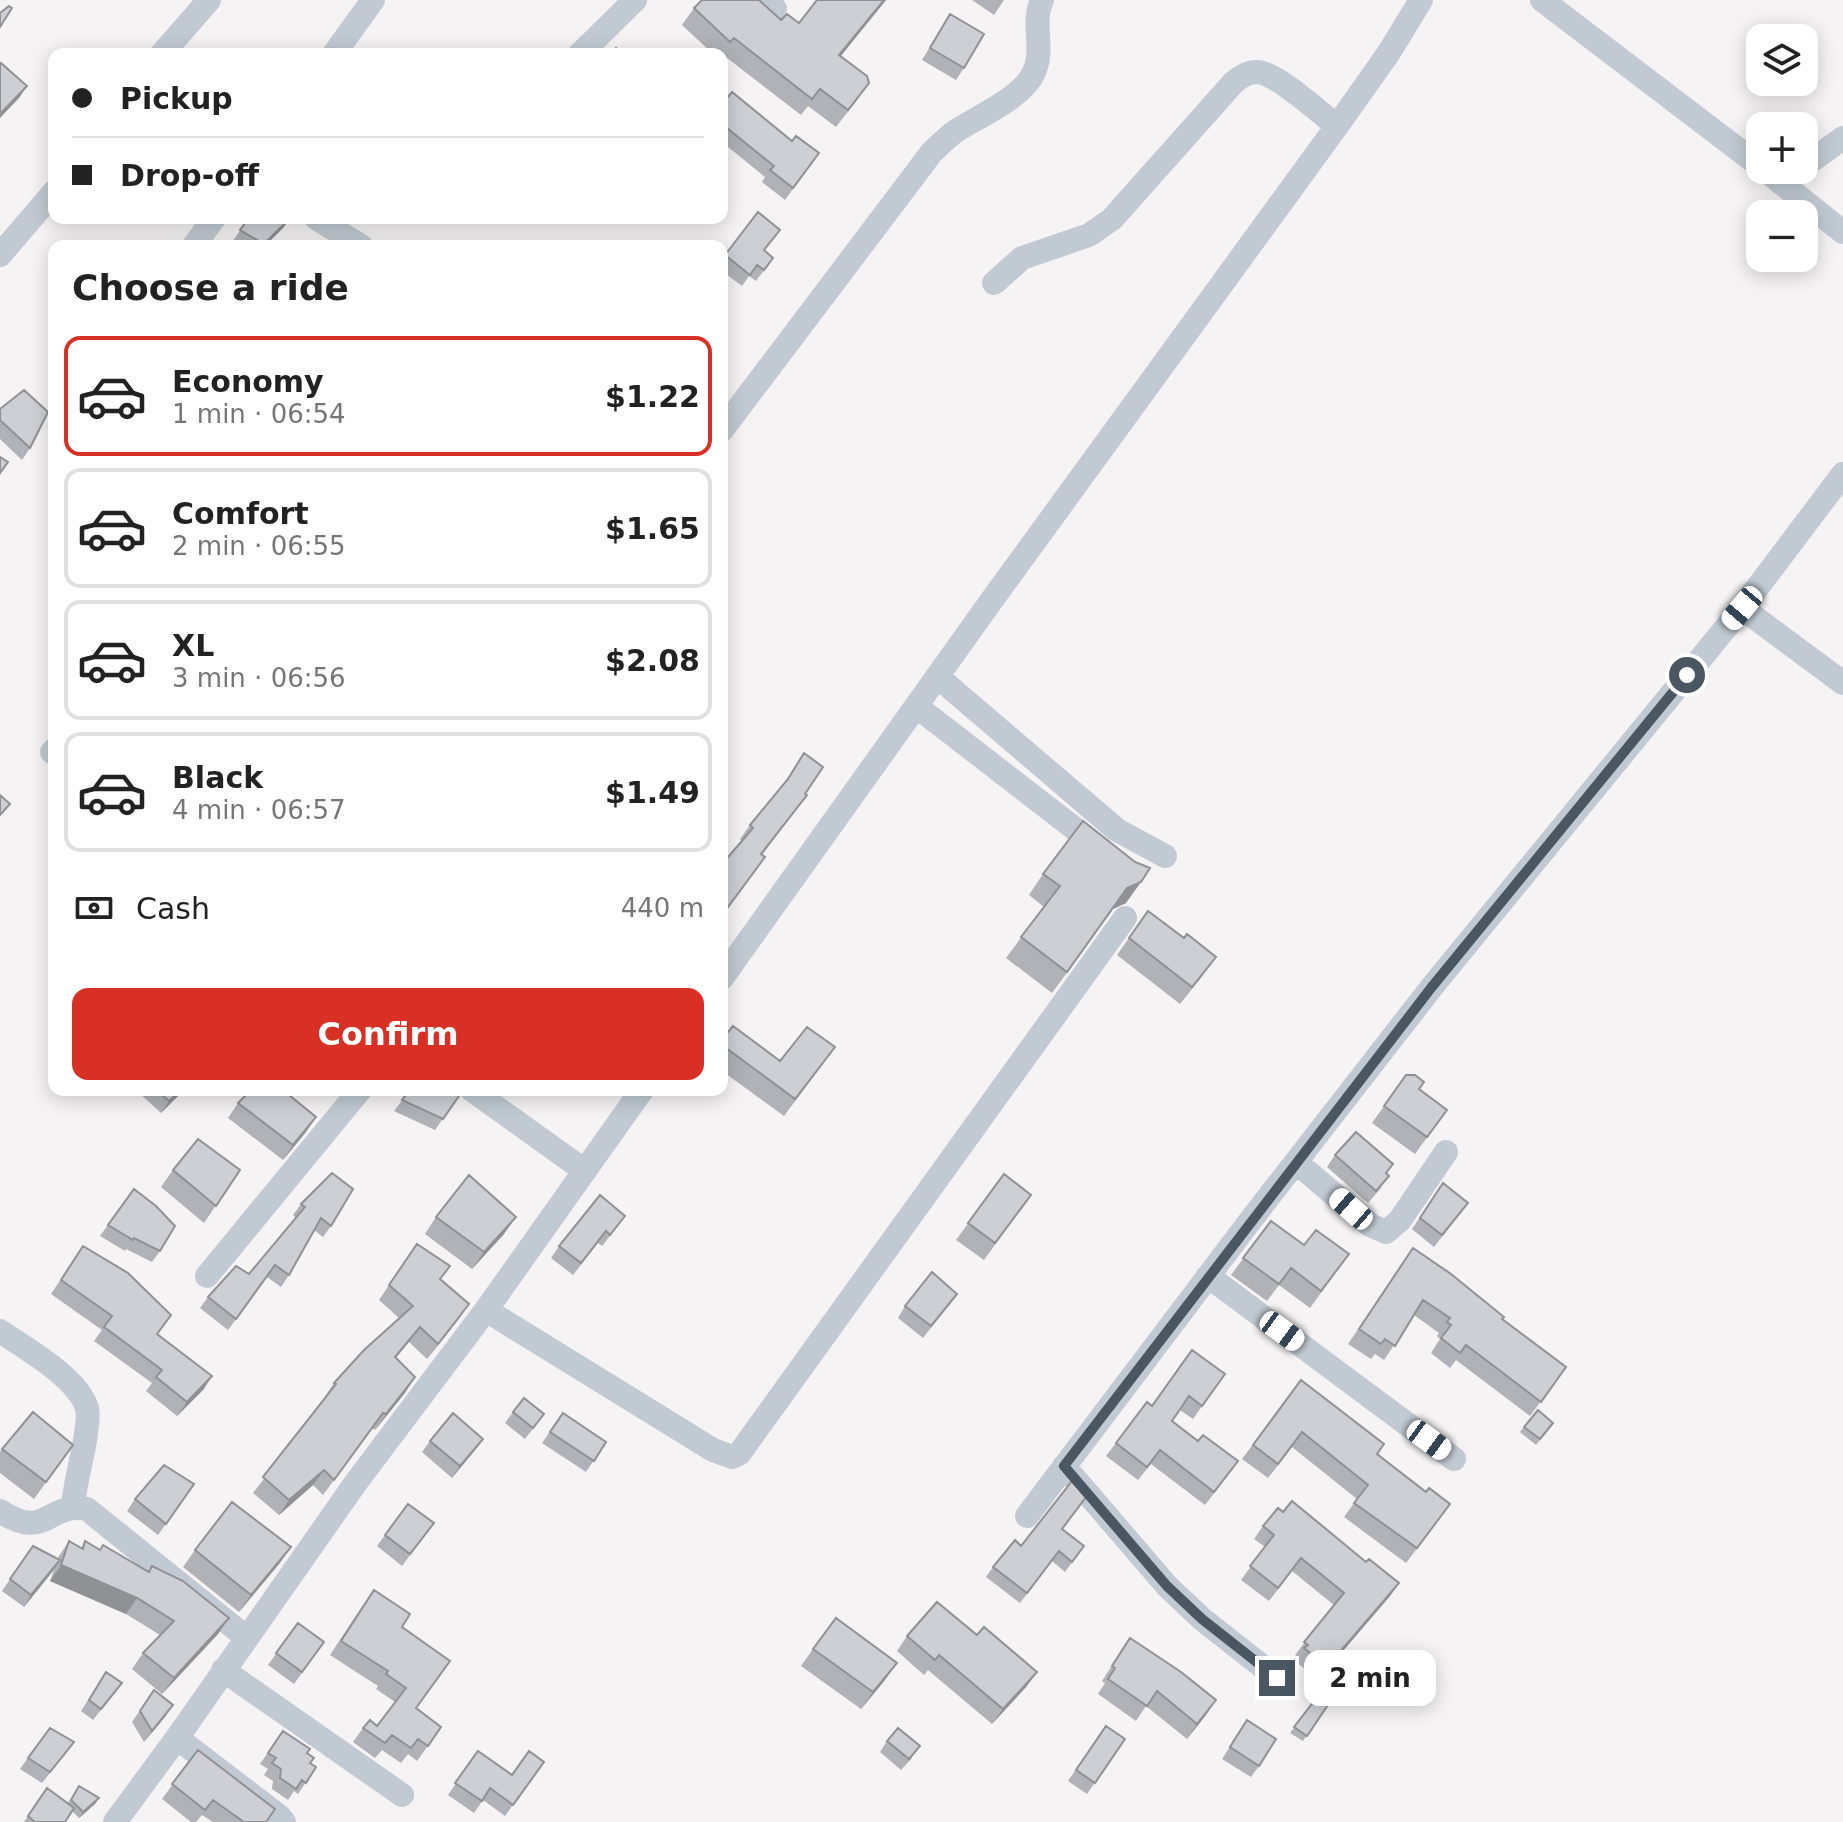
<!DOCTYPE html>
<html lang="en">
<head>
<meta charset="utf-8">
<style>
  body { margin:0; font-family:"DejaVu Sans",sans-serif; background:#f6f6f6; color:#222; height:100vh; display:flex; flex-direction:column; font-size:30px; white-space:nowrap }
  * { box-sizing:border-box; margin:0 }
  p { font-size:26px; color:#767676 }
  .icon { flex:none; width:44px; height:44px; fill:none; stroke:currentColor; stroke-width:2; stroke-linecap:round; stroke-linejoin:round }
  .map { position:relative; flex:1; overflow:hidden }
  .side { position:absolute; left:48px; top:240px; width:680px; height:856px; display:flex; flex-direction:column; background:#fff; border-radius:16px; box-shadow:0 4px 20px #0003 }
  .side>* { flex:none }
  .banner { position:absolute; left:48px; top:48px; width:680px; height:176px; border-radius:16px; box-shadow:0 4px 20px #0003; display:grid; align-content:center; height:176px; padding:0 24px; background:#fff }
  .fabs { position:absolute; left:1746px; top:24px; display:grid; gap:16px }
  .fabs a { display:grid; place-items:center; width:72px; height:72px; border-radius:16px; background:#fff; box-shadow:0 4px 20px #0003; font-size:40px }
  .end { position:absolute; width:36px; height:36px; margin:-18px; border:10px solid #4a5661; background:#fff; box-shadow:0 0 0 4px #fff }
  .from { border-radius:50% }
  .bubble { position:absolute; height:56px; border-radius:16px; background:#fff; box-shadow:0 4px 20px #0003; font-size:26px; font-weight:800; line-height:56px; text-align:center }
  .car { position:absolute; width:24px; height:48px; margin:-24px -12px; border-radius:10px; box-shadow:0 0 6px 2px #0007; background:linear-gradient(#fff 24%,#345 0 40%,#fff 0 76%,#345 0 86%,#fff 0) }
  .banner b { display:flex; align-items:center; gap:28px; height:76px; font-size:30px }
  .banner b+b { border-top:2px solid #e0e0e0 }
  .banner i { width:20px; height:20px; background:#222 }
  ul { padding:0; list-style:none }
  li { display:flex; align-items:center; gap:24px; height:120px; margin:0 16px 12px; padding:0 8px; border:4px solid #e0e0e0; border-radius:16px }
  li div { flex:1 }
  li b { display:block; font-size:30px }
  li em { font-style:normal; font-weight:800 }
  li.selected { border-color:#d93025 }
  li>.icon { width:72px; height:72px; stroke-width:1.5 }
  h2 { padding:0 24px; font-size:36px; line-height:96px }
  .pay { display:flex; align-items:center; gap:20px; height:88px; padding:0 24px; font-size:30px }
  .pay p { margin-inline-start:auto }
  .cta { display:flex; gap:16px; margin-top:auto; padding:16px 24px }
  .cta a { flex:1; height:92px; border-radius:16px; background:#d93025; color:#fff; font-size:32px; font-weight:800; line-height:92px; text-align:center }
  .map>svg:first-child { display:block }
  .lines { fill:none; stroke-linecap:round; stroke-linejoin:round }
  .street { stroke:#c1cad2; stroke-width:24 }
  .wall { fill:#b0b2b7 }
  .shaded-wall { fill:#909195 }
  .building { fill:#cdcfd5; stroke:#909195; stroke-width:2 }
  .route { stroke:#4a5661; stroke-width:10 }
</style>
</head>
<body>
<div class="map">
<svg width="1843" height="1822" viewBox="0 0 1843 1822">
  <rect width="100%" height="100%" fill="#f5f3f3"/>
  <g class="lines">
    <path class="street" d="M766 0 775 9
      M1542 0 1760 166
      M162 54 209 0
      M334 54 373 0
      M580 54 635 0
      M1804 166 1843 138
      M1765 170 1843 232
      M316 218 361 246
      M194 246 214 218
      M0 255 54 192
      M994 283 1022 258 1089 235 1112 219 1234 82C1242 76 1248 72 1257 72 1277 73 1320 113 1337 126
      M722 430 932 152C940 145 947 137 956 131 977 117 1024 97 1034 72 1045 48 1031 24 1042 0
      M1742 608 1843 683
      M939 678 1117 830 1165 856
      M916 706 1101 849
      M52 752 54 750
      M722 978 994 597 1337 126 1388 54 1421 0
      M472 1090 585 1171
      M1296 1162 1370 1225 1386 1232 1400 1220 1446 1152
      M207 1276 360 1090
      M1208 1276 1454 1459
      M486 1310 713 1450 732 1457 739 1454 1125 918
      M0 1331C26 1349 77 1377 87 1408 89 1415 87 1426 86 1433 83 1458 75 1481 73 1506
      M1064 1466 1167 1586 1202 1619 1277 1678
      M0 1511C46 1542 48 1501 87 1509L247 1638
      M1027 1516 1250 1221 1431 988 1742 608 1843 474
      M223 1670 402 1795
      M177 1738 279 1816 284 1822
      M115 1822 177 1738 357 1481 486 1310 642 1090"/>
  </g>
  <path class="wall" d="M817 0H886L840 56 857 100 836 127 808 106 801 115 722 54H713L682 25 694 8 799 23Z
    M972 0H1004L994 15Z
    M950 14 964 68 956 80 922 60Z
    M722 104 792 141 819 153 785 200 762 182 765 177 722 142Z
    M758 212 764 251 773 258 756 281 749 276 742 286 722 271V259Z
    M249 218 284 227 265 246H239L232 242Z
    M0 409 30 448 22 460 0 439Z
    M804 753 805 794 807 795 762 855 765 857 722 915V864L742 841 740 839 750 825 783 785Z
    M1043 874 1126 903 1113 909 1052 993 1006 958 1044 907 1029 895Z
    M1148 911 1204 974 1180 1004 1117 955Z
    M722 1040 780 1061 823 1064 784 1116 722 1071Z
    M1406 1075 1419 1089 1447 1110 1415 1154 1372 1123Z
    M136 1090H184L161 1113Z
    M251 1090H297L291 1096 306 1132 283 1160 228 1118 238 1103Z
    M410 1090 461 1093 435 1130 394 1111Z
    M1335 1155 1386 1174 1381 1188 1368 1203 1327 1167Z
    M173 1170H240L204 1223 161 1187Z
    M1004 1174 1031 1195 984 1260 956 1240Z
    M1443 1183 1460 1214 1434 1247 1412 1229Z
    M134 1189 160 1251 152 1262 126 1249 125 1251 100 1236Z
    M301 1204 331 1226 323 1237 314 1230 289 1275 281 1287 267 1277 228 1330 200 1308 208 1297 249 1274 296 1218 293 1215Z
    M436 1217 504 1234 472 1269 425 1234Z
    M1271 1221 1304 1245 1349 1254 1310 1308 1279 1285 1267 1301 1231 1275Z
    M617 1227 602 1246 598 1243 573 1275 551 1258 559 1246Z
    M417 1244 440 1279 469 1304 427 1359 409 1342 396 1358 405 1393 375 1430 372 1428 323 1495 313 1485 279 1515 253 1493 325 1399 324 1398 334 1383 399 1318 379 1300Z
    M83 1246 157 1335 212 1376 203 1390 177 1416 146 1391 152 1383 94 1341 102 1330 51 1294Z
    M1413 1248 1502 1319 1566 1367 1530 1416 1456 1360 1450 1368 1431 1353 1440 1339 1437 1336 1439 1333 1414 1315 1384 1360 1375 1354 1371 1359 1348 1344Z
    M957 1294 923 1338 898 1318 905 1306Z
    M1225 1374 1193 1419 1180 1410 1172 1421 1228 1475 1205 1505 1151 1464 1138 1480 1106 1456 1116 1443 1152 1406Z
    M1301 1380 1384 1444 1377 1454 1440 1518 1406 1563 1344 1517 1357 1499 1292 1447 1268 1478 1242 1459Z
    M1538 1410 1553 1423 1536 1445 1520 1432Z
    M33 1412 73 1445 34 1499 0 1473V1452Z
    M513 1412 544 1414 525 1439 505 1423Z
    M563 1413 606 1442 586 1472 542 1443Z
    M430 1441 475 1450 452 1478 422 1452Z
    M194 1484 158 1535 127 1511 135 1499Z
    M408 1504 434 1523 402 1566 377 1546Z
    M1283 1512 1366 1562 1399 1583 1390 1596 1318 1680 1295 1661 1298 1657 1295 1655 1334 1605 1292 1571 1269 1601 1241 1580 1265 1547 1254 1539 1263 1526Z
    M1062 1529 1084 1546 1065 1572 1052 1561 1020 1603 986 1577 993 1567 1021 1546Z
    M69 1541 81 1548 85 1541 100 1550 148 1572 152 1566 229 1618 218 1634 162 1694 132 1669 143 1653 160 1635 126 1614 50 1581 54 1570 24 1607 2 1591 33 1546 57 1559Z
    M291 1547 279 1564 239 1612 183 1567 195 1550Z
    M363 1605 402 1627 416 1709 441 1727 417 1761 408 1754 401 1763 382 1750 375 1758 353 1742 363 1728 377 1726 395 1702 376 1689 378 1686 330 1655Z
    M298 1623 324 1642 294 1684 268 1665Z
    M977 1635 1037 1672 1026 1687 992 1724 928 1670 924 1675 897 1651 907 1636Z
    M1130 1638 1216 1700 1187 1739 1146 1706 1136 1721 1098 1694 1105 1683 1102 1681Z
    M813 1649 885 1680 861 1709 801 1666Z
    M106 1672 122 1683 93 1720 81 1711Z
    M1328 1683 1338 1690 1303 1741 1290 1733Z
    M154 1690 173 1705 144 1742 132 1722Z
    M1247 1720 1259 1766 1251 1777 1222 1759Z
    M1106 1726 1125 1739 1087 1794 1068 1781Z
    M50 1728 66 1753 42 1783 20 1769Z
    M283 1731 307 1753 310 1763 316 1767 298 1794 294 1791 288 1800 272 1789 273 1781 264 1775 268 1769 260 1764Z
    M887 1741 912 1758 901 1770 880 1752Z
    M198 1750 266 1822H213L202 1815 196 1822H191L162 1799Z
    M478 1751 512 1775 544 1762 505 1816 483 1800 474 1813 448 1795Z
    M79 1786 95 1804 79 1818 72 1811 65 1822H24L47 1788 68 1803Z"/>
  <path class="shaded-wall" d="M884 0H886L828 72 839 55Z
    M27 86 19 98 0 118V114Z
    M290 218 284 227 265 246H262Z
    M1141 882 1126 903 1113 909 1052 993 1127 888Z
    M181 1090H184L161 1113 169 1101Z
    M316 1117 306 1132 283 1160 293 1145Z
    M516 1217 504 1234 472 1269 484 1252Z
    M469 1304 458 1320 427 1359 438 1344Z
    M212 1376 203 1390 177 1416 187 1402Z
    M415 1377 405 1393 375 1430 386 1414Z
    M483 1439 475 1450 452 1478 460 1466Z
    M324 1470 313 1485 279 1515 289 1500Z
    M291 1547 279 1564 239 1612 251 1595Z
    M60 1560 52 1572 24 1607 31 1595Z
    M61 1565 137 1598 126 1614 50 1581Z
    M1399 1583 1390 1596 1318 1680 1327 1667Z
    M229 1618 218 1634 162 1694 174 1678Z
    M897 1663 885 1680 861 1709 873 1692Z
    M1037 1672 1026 1687 992 1724 1003 1709Z
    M1216 1700 1206 1715 1187 1739 1197 1724Z
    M173 1705 165 1717 144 1742 152 1731Z
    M99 1798 95 1804 79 1818 83 1812Z"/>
  <path class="building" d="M702 0H759L781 20 787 14 799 23 817 0H884L839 55 867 76 869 83 848 110 820 89 812 99 734 38 730 42 694 8Z
    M9 6 12 8 0 27V13Z
    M950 14 984 34 964 68 930 48Z
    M616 48 623 54H612Z
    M1 63 27 86 0 114V65Z
    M732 92 792 141 796 136 819 153 793 188 770 170 774 166 722 124V104Z
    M758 212 780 230 764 250 773 258 764 270 757 265 750 275 725 255Z
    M249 218H290L264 244 240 230Z
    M24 390 48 412 30 448 0 420V409Z
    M0 457 8 462 0 473Z
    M804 753 823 767 805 794 807 795 761 854 765 857 728 907 722 902V864L753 828 750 825 788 779Z
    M0 795 10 804 0 815Z
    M1083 821 1135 862 1150 868 1141 882 1127 888 1067 972 1021 937 1060 886 1043 874Z
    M1148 911 1184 938 1187 934 1216 957 1192 987 1129 938Z
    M733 1026 780 1061 807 1027 835 1047 795 1099 722 1045V1040Z
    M1406 1075H1415L1424 1082 1419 1089 1447 1110 1427 1137 1384 1106Z
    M156 1090H181L169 1101Z
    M251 1090H294L289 1095 316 1117 293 1145 238 1103Z
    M410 1090H457L461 1093 443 1119 402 1100Z
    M1356 1132 1393 1164 1386 1173 1389 1176 1376 1191 1335 1155Z
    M198 1139 240 1170 216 1206 173 1170Z
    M332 1173 353 1189 331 1226 321 1218 289 1275 275 1265 236 1319 208 1297 236 1266 249 1274 305 1207 301 1204Z
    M1004 1174 1031 1195 995 1243 968 1223Z
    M469 1175 516 1217 484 1252 436 1217Z
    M1443 1183 1468 1203 1442 1235 1420 1218Z
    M134 1189 156 1206 175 1226 160 1251 134 1238 133 1240 108 1225Z
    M600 1195 625 1216 610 1235 606 1231 581 1263 559 1246Z
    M1271 1221 1304 1245 1316 1230 1349 1254 1321 1291 1291 1268 1279 1284 1243 1258Z
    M417 1244 450 1266 440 1279 469 1304 438 1344 420 1327 395 1357 415 1377 386 1414 383 1413 334 1480 324 1470 289 1500 263 1477 336 1384 334 1383 364 1350 413 1306 389 1285Z
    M83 1246 128 1273 171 1315 157 1334 212 1376 187 1402 156 1377 162 1370 104 1327 112 1316 61 1280Z
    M1413 1248 1451 1274 1504 1317 1502 1319 1566 1367 1541 1402 1466 1345 1460 1353 1441 1338 1451 1325 1447 1322 1450 1318 1423 1300 1395 1346 1385 1339 1381 1344 1359 1329Z
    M932 1272 957 1294 931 1326 905 1306Z
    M1192 1350 1225 1374 1202 1406 1189 1396 1172 1421 1198 1441 1203 1435 1238 1461 1214 1492 1160 1450 1147 1467 1116 1443 1147 1402 1152 1406Z
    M1301 1380 1384 1444 1377 1454 1426 1492 1429 1488 1450 1504 1417 1548 1354 1503 1368 1485 1302 1432 1278 1464 1253 1445Z
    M524 1398 544 1414 533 1428 513 1412Z
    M1538 1410 1553 1423 1540 1439 1524 1427Z
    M33 1412 73 1445 46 1482 2 1449Z
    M453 1413 483 1439 460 1466 430 1441Z
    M563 1413 606 1442 594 1461 550 1432Z
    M164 1465 194 1484 166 1524 135 1499Z
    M1072 1481 1086 1497 1062 1529 1084 1546 1072 1562 1059 1551 1027 1593 993 1567 1015 1540 1021 1546Z
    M1292 1501 1366 1562 1369 1559 1399 1583 1327 1667 1304 1648 1308 1645 1304 1642 1344 1593 1301 1558 1278 1588 1250 1566 1274 1535 1263 1526 1278 1508 1283 1512Z
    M232 1502 291 1547 251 1595 195 1550Z
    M408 1504 434 1523 410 1554 385 1535Z
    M69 1541 83 1549 85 1541 100 1550 103 1545 149 1572 152 1566 183 1581 229 1618 174 1678 143 1653 174 1621 137 1598 61 1565Z
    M33 1546 60 1560 31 1595 10 1579Z
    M374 1590 410 1614 402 1627 450 1661 416 1708 441 1727 428 1746 418 1739 411 1748 392 1735 385 1743 363 1728 370 1720 377 1726 406 1688 386 1674 388 1671 341 1641Z
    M937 1602 977 1635 984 1627 1037 1672 1003 1709 939 1655 935 1660 907 1636Z
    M836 1618 897 1663 873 1692 813 1649Z
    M298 1623 324 1642 302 1672 276 1653Z
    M1130 1638 1181 1672 1216 1700 1197 1724 1157 1691 1147 1706 1108 1679 1115 1668 1112 1666Z
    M106 1672 122 1683 101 1709 89 1700Z
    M1328 1683 1338 1690 1307 1736 1294 1727Z
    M154 1690 173 1705 152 1731 140 1711Z
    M1247 1720 1276 1739 1259 1766 1230 1747Z
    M1106 1726 1125 1739 1095 1783 1076 1770Z
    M50 1728 74 1742 50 1772 28 1758Z
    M898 1728 920 1746 909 1759 887 1741Z
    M283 1731 310 1749 307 1753 314 1758 310 1763 316 1767 306 1783 302 1780 296 1789 280 1778 281 1769 272 1763 276 1758 268 1753Z
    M198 1750 275 1809 266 1822H244L213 1800 205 1810 172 1784Z
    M478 1751 512 1775 529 1751 544 1762 513 1805 490 1788 482 1801 455 1783Z
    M79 1786 99 1798 83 1812 71 1800Z
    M47 1788 74 1808 65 1822H35L28 1816Z"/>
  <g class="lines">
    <path class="route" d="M1277 1678 1202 1619 1167 1586 1064 1466 1431 988 1687 675"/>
  </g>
</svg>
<div class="fabs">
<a><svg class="icon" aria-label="layers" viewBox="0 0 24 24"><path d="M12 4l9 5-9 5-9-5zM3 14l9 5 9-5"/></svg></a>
<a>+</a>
<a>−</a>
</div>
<i class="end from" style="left:1687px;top:675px"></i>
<i class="end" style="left:1277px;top:1678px"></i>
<div class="bubble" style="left:1304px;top:1650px;width:132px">2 min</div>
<i class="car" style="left:1742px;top:608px;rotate:220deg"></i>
<i class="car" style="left:1351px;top:1209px;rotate:311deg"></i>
<i class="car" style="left:1282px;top:1331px;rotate:126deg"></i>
<i class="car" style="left:1429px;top:1440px;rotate:126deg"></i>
<div class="banner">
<b><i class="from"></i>Pickup</b>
<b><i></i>Drop-off</b>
</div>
<section class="side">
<h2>Choose a ride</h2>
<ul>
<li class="selected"><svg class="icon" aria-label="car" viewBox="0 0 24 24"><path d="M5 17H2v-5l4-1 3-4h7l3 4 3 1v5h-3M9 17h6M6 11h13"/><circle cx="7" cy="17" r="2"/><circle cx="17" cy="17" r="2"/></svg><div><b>Economy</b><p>1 min · 06:54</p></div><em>$1.22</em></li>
<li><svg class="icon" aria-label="car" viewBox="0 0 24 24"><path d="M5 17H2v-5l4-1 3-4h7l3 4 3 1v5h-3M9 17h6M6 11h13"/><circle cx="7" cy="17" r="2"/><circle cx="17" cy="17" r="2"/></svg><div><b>Comfort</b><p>2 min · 06:55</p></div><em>$1.65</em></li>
<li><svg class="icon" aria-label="car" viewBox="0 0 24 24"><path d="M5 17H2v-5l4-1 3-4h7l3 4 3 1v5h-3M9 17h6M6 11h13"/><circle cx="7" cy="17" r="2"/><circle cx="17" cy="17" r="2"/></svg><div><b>XL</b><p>3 min · 06:56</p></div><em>$2.08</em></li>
<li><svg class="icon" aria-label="car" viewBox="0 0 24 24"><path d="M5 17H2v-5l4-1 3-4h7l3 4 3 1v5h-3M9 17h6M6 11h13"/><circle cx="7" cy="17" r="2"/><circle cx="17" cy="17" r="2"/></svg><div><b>Black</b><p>4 min · 06:57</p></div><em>$1.49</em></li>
</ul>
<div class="pay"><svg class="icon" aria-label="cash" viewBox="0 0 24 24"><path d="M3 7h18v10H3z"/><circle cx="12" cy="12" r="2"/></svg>Cash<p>440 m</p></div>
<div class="cta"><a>Confirm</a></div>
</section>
</div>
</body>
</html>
